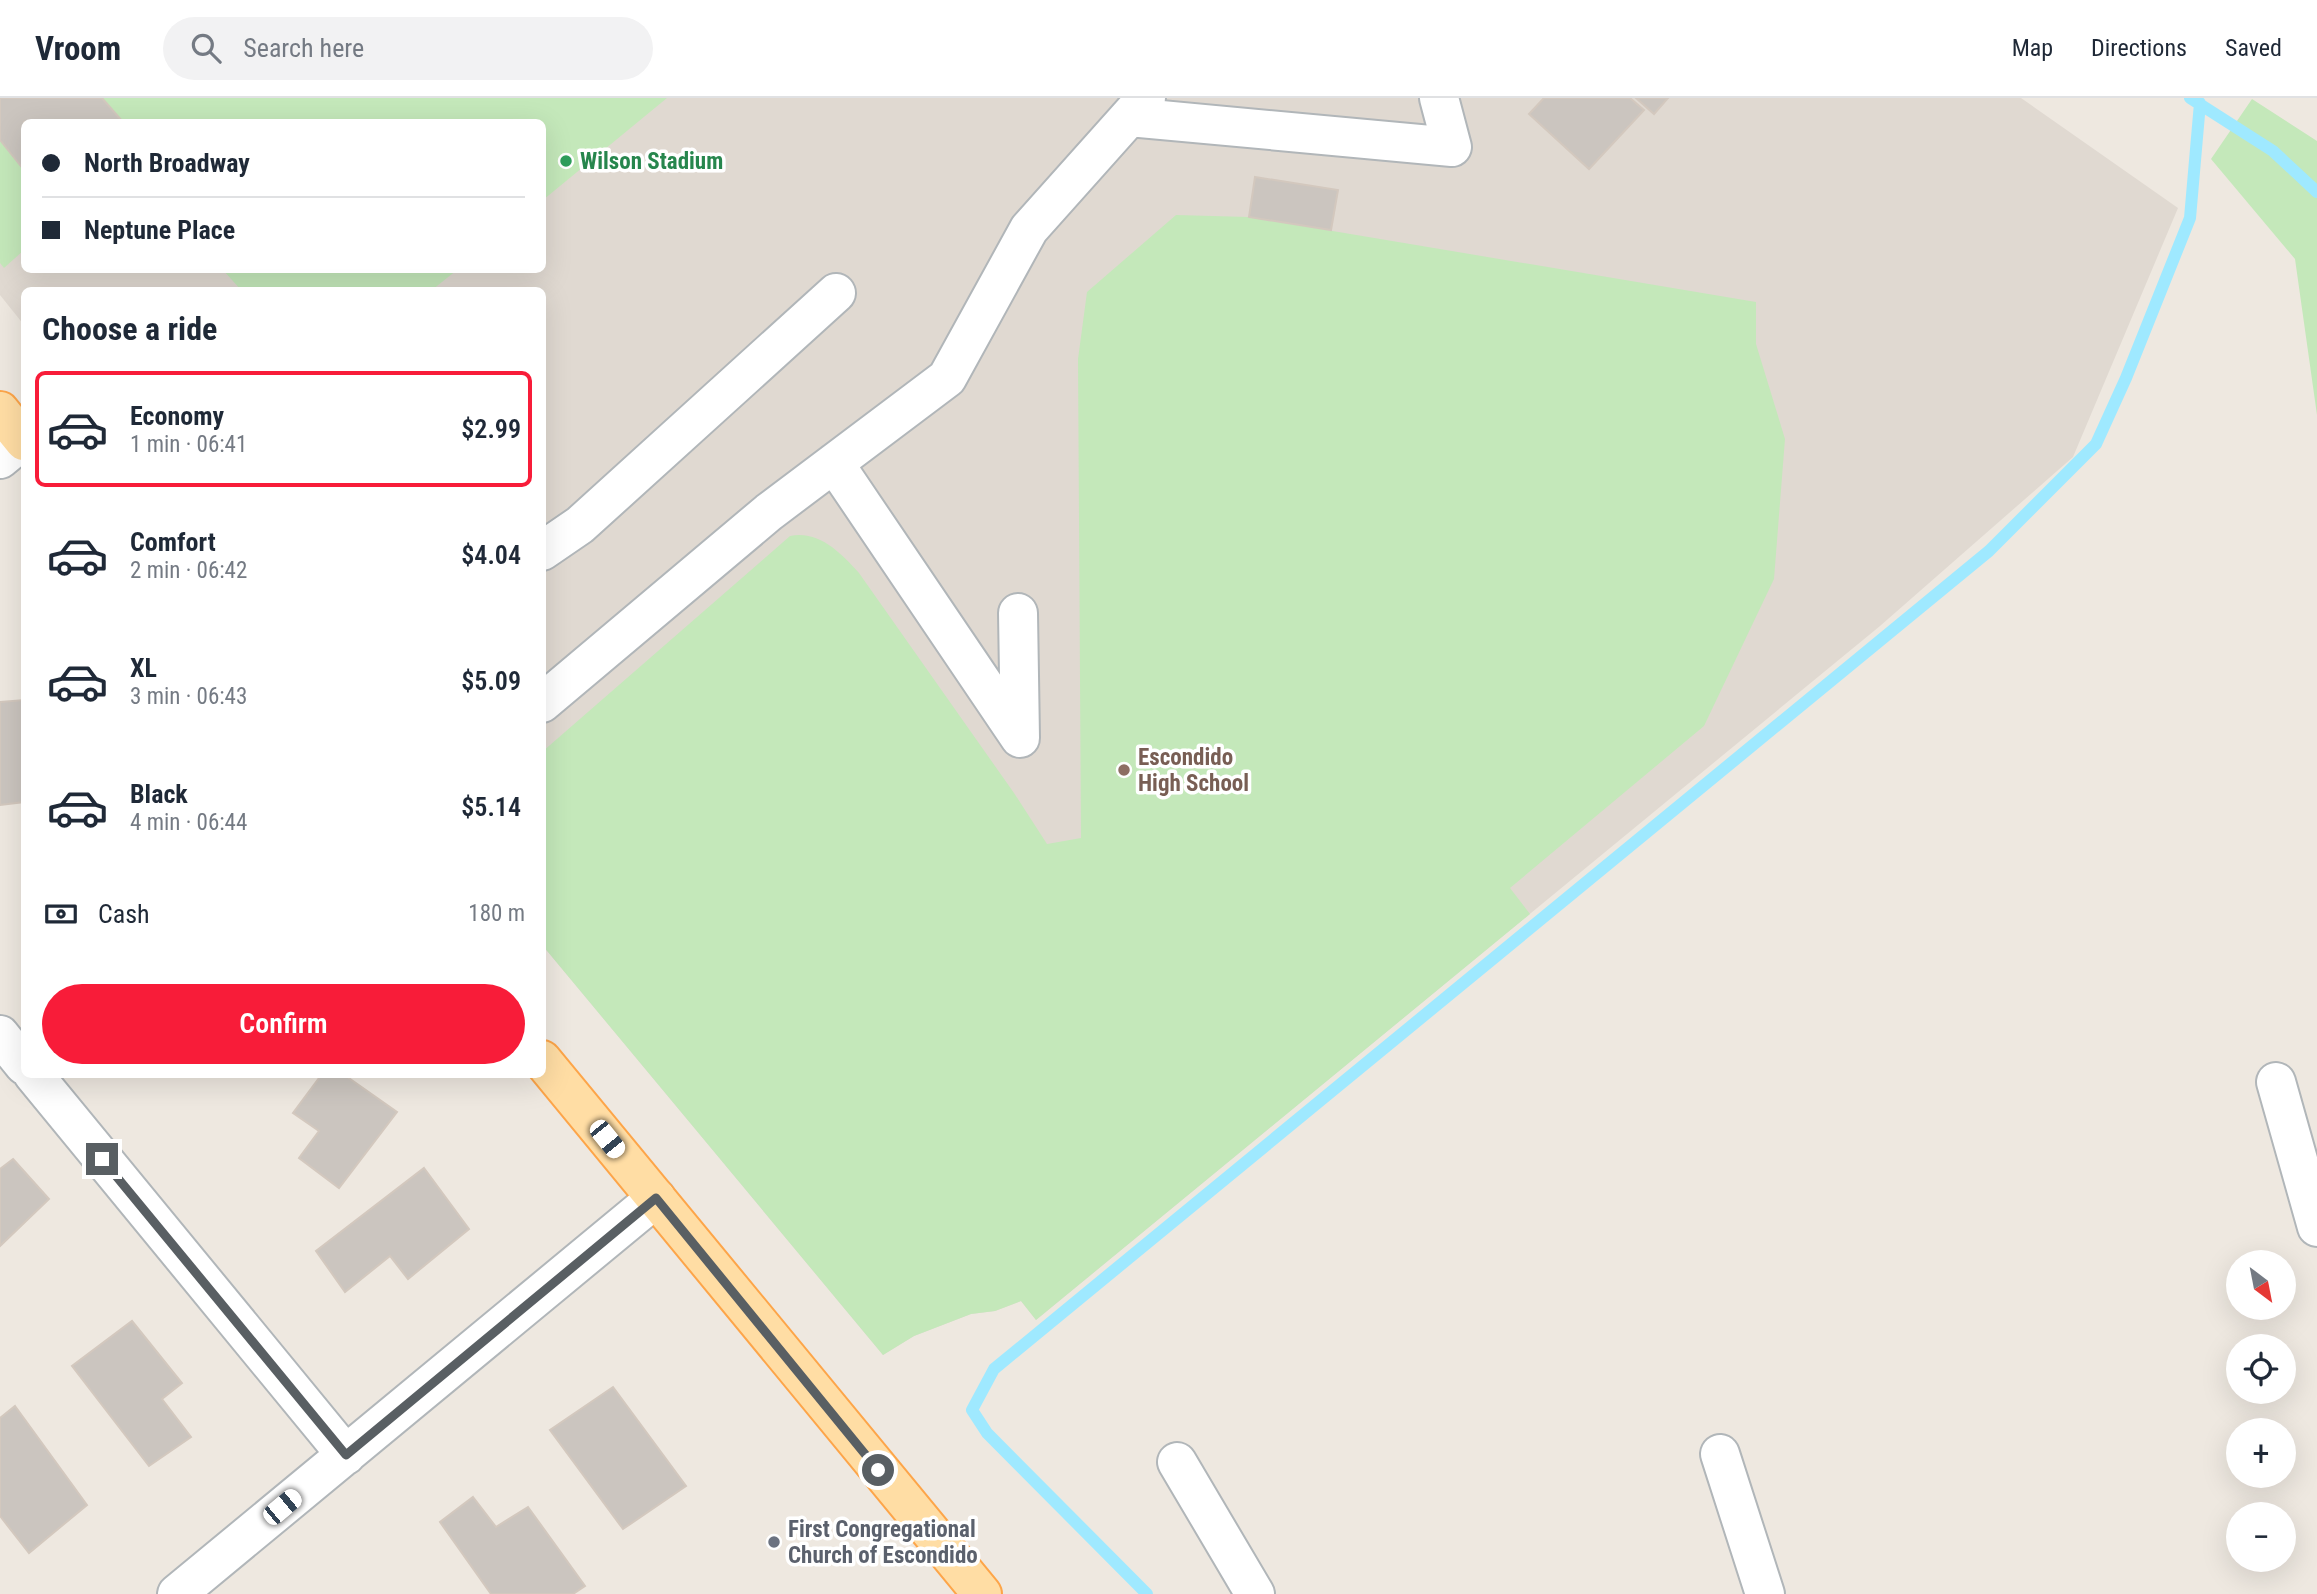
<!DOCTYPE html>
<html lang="en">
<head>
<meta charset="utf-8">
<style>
  body { margin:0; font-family:"Roboto Condensed",sans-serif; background:#f2f2f3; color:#1f2937; height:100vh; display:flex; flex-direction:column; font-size:26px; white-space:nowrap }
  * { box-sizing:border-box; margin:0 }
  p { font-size:23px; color:#747a83 }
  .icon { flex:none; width:38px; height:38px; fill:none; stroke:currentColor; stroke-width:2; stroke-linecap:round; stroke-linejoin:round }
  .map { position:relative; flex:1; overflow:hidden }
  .side { position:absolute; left:21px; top:189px; width:525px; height:791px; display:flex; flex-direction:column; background:#fff; border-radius:10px; box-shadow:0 7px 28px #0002 }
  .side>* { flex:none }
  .guide { position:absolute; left:21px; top:21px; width:525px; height:154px; border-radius:10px; box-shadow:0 7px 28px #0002; display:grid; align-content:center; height:154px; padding:0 21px; background:#fff }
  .needle { width:46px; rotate:148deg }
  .controls { position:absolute; left:2226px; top:1152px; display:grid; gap:14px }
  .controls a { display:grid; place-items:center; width:70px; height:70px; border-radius:50%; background:#fff; box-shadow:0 7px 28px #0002; font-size:35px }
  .end { position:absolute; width:32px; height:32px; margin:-16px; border:9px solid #595f63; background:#fff; box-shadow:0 0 0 4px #fff }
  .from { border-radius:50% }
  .car { position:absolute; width:21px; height:42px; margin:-21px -10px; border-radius:9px; box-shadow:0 0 5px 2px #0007; background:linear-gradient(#fff 24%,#345 0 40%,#fff 0 76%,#345 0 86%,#fff 0) }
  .guide b { display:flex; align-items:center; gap:24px; height:66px; font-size:26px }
  .guide b+b { border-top:2px solid #e0e1e3 }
  .guide i { width:18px; height:18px; background:#1f2937 }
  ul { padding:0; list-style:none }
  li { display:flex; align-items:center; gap:21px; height:116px; margin:0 14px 10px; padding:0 7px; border:4px solid transparent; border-radius:10px }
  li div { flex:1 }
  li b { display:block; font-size:26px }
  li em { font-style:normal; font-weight:600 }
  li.selected { border-color:#f81c39 }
  li>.icon { width:63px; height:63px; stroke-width:1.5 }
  h2 { padding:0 21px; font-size:32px; line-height:84px }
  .pay { display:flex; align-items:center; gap:18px; height:77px; padding:0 21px; font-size:26px }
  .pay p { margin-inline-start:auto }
  .primary-button { display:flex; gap:14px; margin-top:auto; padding:14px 21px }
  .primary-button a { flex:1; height:80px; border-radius:42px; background:#f81c39; color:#fff; font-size:28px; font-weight:600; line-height:80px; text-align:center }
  header { display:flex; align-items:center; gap:42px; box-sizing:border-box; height:98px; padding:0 35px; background:#fff; border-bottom:2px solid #e0e1e3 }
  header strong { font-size:33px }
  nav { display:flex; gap:38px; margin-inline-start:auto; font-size:24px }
  .search { width:490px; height:63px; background:#f2f2f3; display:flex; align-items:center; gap:18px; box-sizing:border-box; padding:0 24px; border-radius:38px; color:#747a83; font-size:26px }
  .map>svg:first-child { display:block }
  .education { fill:#e0d9d1; fill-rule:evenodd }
  .green { fill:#c4e8ba }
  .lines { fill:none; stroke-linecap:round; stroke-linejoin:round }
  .stream { stroke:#9fe9ff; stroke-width:12 }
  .building { fill:#cbc5bf; stroke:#d3c8be; stroke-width:2 }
  .minor-casing { stroke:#b1b6b9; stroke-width:42 }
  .major-casing { stroke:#fda549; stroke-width:42 }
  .minor { stroke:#fff; stroke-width:38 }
  .major { stroke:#ffdda4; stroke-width:38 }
  .route { stroke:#595f63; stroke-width:9 }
  .leisure-dot { fill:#2e9e5b; stroke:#fff; stroke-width:2.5 }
  .education-dot { fill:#8d6e63; stroke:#fff; stroke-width:2.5 }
  .worship-dot { fill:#6b7280; stroke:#fff; stroke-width:2.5 }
  .labels { text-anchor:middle; stroke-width:7; stroke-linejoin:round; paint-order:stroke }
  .leisure-label { font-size:23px; font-weight:bold; fill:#27864d; stroke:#fff; text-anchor:start }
  .education-label { font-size:23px; font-weight:bold; fill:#785e54; stroke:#fff; text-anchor:start }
  .worship-label { font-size:23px; font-weight:bold; fill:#5b616d; stroke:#fff; text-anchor:start }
</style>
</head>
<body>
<header>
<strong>Vroom</strong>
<div class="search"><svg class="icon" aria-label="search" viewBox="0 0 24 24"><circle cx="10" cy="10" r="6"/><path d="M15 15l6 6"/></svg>Search here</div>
<nav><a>Map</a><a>Directions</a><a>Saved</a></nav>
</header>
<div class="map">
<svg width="2317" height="1496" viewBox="0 0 2317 1496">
  <rect width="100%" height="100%" fill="#eee8e0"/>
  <path class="education" d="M0 0H2021L2178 110 2073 359 1880 528 1036 1222 1021 1203 995 1213 971 1216 914 1238 883 1257 543 848 542 192H24V227L0 197ZM24 24H542V172H24Z"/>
  <path class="green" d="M0 0H667L543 102 542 24H24V152L4 170 0 165Z
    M2252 1 2317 43V317L2295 161 2211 61Z
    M1176 117 1249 119 1756 204V246L1785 341 1774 481 1704 628 1510 790 1530 816 1036 1222 1021 1203 995 1213 971 1216 914 1238 883 1257 543 848 542 654 790 438C819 432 841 455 859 475L1014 695 1047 746 1081 740 1078 261 1087 194Z
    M223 172H457L432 192H241Z"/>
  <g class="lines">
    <path class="stream" d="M2190 0 2273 53 2317 94
      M1147 1496 987 1335 972 1312 994 1271 1989 453 2096 346 2126 280 2190 120 2200 5"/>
  </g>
  <path class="building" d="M0 0H102L123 24H24V72L0 42Z
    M1544 0H1630L1644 12 1589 71 1529 16Z
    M1636 0H1668L1654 16Z
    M1255 79 1338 92 1331 132 1249 119Z
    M24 602V704L0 707V604Z
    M322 976H343L397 1014 339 1090 299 1060 319 1033 293 1015Z
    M13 1061 49 1101 0 1148V1071Z
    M424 1070 469 1131 408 1181 390 1158 345 1194 316 1153Z
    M132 1223 182 1285 162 1301 191 1339 149 1368 72 1268Z
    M613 1289 686 1388 623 1431 550 1332Z
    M15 1308 87 1407 29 1455 0 1418V1320Z
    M473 1399 496 1429 528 1409 585 1488 573 1496H491L440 1424Z"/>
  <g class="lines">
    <defs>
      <path id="minor" d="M1129 19 1452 49 1439 0
        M0 361 23 342
        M834 365 1020 640 1018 515
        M542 453 580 427 836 195
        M542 605 769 414 947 280 1029 131 1146 0
        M0 937 24 967
        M33 976 346 1357
        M2276 984 2317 1129
        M1720 1356 1765 1496
        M1177 1364 1255 1496
        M177 1496 656 1100"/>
      <path id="major" d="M0 313 24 343
        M542 962 982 1496"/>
    </defs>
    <use href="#minor" class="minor-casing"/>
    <use href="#major" class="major-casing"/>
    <use href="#minor" class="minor"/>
    <use href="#major" class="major"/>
  </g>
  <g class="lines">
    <path class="route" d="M102 1061 346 1357 656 1100 878 1372"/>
  </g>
  <circle class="leisure-dot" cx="566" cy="63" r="7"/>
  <circle class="education-dot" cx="1124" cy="672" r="7"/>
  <circle class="worship-dot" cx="774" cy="1444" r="7"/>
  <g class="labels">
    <g class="leisure-label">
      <text x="580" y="71">Wilson Stadium</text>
    </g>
    <g class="education-label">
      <text x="1138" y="667">Escondido<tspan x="1138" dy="26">High School</tspan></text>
    </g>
    <g class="worship-label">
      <text x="788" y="1439">First Congregational<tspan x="788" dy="26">Church of Escondido</tspan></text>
    </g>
  </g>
</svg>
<div class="controls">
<a><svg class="needle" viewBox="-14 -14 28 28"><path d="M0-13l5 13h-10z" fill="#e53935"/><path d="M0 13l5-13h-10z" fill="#747a83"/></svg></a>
<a><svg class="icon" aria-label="locate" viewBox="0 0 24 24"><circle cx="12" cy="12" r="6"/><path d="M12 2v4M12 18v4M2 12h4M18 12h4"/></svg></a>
<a>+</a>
<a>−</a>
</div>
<i class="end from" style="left:878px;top:1372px"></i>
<i class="end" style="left:102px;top:1061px"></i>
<i class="car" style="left:607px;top:1041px;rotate:141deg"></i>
<i class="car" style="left:282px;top:1409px;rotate:50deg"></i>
<div class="guide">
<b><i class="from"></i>North Broadway</b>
<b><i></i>Neptune Place</b>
</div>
<section class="side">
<h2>Choose a ride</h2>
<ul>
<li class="selected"><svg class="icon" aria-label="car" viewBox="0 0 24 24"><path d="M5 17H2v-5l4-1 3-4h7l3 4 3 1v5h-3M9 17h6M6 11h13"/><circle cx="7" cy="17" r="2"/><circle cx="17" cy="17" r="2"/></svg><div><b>Economy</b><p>1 min · 06:41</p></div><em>$2.99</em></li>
<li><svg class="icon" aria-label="car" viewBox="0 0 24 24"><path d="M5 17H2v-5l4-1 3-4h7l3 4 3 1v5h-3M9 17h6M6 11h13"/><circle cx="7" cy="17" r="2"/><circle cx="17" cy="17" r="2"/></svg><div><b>Comfort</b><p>2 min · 06:42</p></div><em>$4.04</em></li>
<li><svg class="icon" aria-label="car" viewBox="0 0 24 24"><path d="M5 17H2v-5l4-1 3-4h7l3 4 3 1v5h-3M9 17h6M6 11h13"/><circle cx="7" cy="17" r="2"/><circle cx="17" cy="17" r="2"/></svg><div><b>XL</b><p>3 min · 06:43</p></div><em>$5.09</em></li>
<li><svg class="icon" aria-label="car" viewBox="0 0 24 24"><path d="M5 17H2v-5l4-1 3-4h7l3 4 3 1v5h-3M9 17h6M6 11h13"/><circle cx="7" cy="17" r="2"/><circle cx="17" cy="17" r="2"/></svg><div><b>Black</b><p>4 min · 06:44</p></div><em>$5.14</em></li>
</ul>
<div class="pay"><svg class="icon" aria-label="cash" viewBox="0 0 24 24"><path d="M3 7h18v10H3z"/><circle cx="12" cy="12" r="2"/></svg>Cash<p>180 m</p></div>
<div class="primary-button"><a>Confirm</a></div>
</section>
</div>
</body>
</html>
